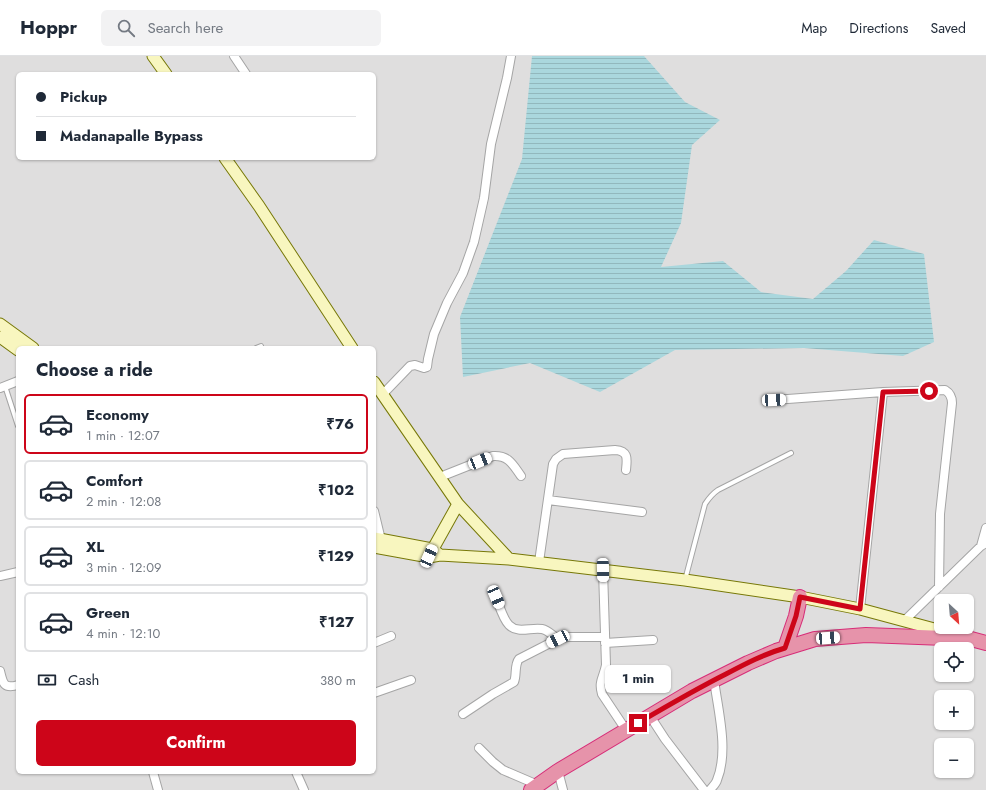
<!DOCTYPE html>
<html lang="en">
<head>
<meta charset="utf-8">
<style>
  body { margin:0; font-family:Jost,sans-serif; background:#f2f2f3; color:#1f2937; height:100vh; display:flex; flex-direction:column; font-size:15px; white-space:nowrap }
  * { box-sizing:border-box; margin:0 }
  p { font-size:13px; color:#747a83 }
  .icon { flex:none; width:22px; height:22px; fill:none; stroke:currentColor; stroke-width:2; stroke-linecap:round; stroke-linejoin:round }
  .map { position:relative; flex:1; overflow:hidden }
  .sheet { position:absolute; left:16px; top:290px; width:360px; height:428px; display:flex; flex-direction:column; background:#fff; border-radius:6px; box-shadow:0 1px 3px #0004 }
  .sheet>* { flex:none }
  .top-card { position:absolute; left:16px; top:16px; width:360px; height:88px; border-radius:6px; box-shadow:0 1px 3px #0004; display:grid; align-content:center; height:88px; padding:0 20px; background:#fff }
  .needle { width:26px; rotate:154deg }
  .buttons { position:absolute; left:934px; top:538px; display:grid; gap:8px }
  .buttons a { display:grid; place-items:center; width:40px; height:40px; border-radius:6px; background:#fff; box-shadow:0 1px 3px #0004; font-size:20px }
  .end { position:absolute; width:18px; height:18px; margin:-9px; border:5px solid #cd0519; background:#fff; box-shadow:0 0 0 2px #fff }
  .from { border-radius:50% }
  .bubble { position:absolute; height:28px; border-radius:6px; background:#fff; box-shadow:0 1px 3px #0004; font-size:13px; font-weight:700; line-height:28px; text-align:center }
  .car { position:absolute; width:12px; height:24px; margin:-12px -6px; border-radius:5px; box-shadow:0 0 3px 1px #0007; background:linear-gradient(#fff 24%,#345 0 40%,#fff 0 76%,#345 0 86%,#fff 0) }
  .top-card b { display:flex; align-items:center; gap:14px; height:38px; font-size:15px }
  .top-card b+b { border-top:1px solid #e0e1e3 }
  .top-card i { width:10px; height:10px; background:#1f2937 }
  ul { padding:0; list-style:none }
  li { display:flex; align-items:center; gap:12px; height:60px; margin:0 8px 6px; padding:0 12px; border:2px solid #e0e1e3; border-radius:6px }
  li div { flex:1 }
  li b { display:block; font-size:15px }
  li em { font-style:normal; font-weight:700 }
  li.on { border-color:#cd0519 }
  li>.icon { width:36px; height:36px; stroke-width:1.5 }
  h2 { padding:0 20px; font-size:18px; line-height:48px }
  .pay { display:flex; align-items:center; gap:10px; height:44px; padding:0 20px; font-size:15px }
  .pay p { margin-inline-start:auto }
  .primary-button { display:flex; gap:8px; margin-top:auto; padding:8px 20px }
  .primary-button a { flex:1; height:46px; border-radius:6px; background:#cd0519; color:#fff; font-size:16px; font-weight:700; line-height:46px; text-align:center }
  header { display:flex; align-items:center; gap:24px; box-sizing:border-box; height:56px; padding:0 20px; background:#fff; border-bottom:1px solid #e0e1e3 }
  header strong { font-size:19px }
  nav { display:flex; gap:22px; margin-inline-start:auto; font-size:14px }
  .search { width:280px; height:36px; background:#f2f2f3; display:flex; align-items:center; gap:10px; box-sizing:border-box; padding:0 14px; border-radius:6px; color:#747a83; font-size:15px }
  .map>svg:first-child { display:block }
  .residential { fill:#dfdede; fill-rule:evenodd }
  .water { fill:url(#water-rules) }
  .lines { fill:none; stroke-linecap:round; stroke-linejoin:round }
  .lane-casing { stroke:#a5a5a5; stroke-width:6 }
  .street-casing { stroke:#a5a5a5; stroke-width:10 }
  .secondary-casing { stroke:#777808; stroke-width:13 }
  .highway-casing { stroke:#d72d78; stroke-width:16 }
  .lane { stroke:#fff; stroke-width:4 }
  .street { stroke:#fff; stroke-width:8 }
  .secondary { stroke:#f8f6bf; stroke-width:11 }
  .highway { stroke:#e693aa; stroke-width:14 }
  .route { stroke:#cd0519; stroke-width:5 }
</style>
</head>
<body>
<header>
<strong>Hoppr</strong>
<div class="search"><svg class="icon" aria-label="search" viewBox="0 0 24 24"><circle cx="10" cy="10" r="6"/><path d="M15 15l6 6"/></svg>Search here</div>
<nav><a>Map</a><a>Directions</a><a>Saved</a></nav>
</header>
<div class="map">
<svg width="986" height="734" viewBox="0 0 986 734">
  <defs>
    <pattern id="water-rules" width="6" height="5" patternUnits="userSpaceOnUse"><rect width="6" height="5" fill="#aad7dd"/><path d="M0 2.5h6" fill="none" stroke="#92b8bd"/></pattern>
  </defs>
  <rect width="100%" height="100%" fill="#f1ede8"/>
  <path class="residential" d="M0 0H986V734H0ZM18 18H374V102H18ZM18 292H374V716H18ZM941 545H967V571H941ZM941 593H967V619H941ZM941 641H967V667H941ZM941 689H967V715H941Z"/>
  <path class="water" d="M532 0H644L685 46 720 64 692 89 681 167 661 211 723 205 761 236 813 243 846 215 874 184 924 198 934 286 903 300 804 292 675 294 600 336 530 307 463 321 460 261 522 103Z"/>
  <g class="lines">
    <defs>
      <path id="lane" d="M256 292 261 290
        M5 330 18 370
        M685 524 705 448C709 442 712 438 718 434L791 397"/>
      <path id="street" d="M234 0 246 18
        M0 332 18 325
        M382 339 410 310 415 309 424 312 427 311 428 303 434 278 447 247 463 217 474 186 484 142 491 88 507 22 511 0
        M774 344 883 336 945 334C950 337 952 341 952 347L940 458 939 531
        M440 421 493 400C509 399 513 409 521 420
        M548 444 642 456
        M374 455 381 484
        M981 490 986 472
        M539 506 553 408 556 403 563 398 615 394C629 395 627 403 626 414
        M603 514 606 609C604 621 598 625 602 638L626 674
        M0 520 18 516
        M496 541C499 549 503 563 509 569 518 578 531 571 542 573 548 574 553 580 558 583
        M860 553 883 336
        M904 565 981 490 986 487
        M374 587 391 580
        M605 587 653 584
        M0 615C3 628 4 633 18 629
        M374 637 411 624
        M463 658 493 638 514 626C517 619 514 609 519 603L558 583 567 581H605
        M650 660 665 683 704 734
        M479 692 493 706 503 714 538 729
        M558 715 563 734
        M153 716 158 734
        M296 716 304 734
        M710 734C712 731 716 728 717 724 729 695 718 654 714 624"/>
      <path id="secondary" d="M153 0 166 18
        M225 102 259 150 352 292
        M0 268 33 292
        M0 281 18 294
        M374 326 458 448 509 503
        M374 482 432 493 440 499
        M374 491 429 501 440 499 509 503 685 524 800 541 860 553 953 578
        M429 500 458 448"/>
      <path id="highway" d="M785 592 796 560 800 541
        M531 734 558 715 692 635 748 607 776 595 815 583 866 579 971 583 986 587"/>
    </defs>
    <use href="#lane" class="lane-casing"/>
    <use href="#street" class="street-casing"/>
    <use href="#secondary" class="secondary-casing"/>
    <use href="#highway" class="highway-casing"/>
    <use href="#lane" class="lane"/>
    <use href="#street" class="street"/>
    <use href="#secondary" class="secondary"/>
    <use href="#highway" class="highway"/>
  </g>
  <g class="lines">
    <path class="route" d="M638 667C667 650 696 633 726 618 745 608 764 598 785 592L796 560 800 541 860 553 883 336 929 335"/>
  </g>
</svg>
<div class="buttons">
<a><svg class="needle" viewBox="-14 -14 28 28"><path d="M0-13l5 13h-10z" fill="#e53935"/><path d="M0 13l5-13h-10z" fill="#747a83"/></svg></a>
<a><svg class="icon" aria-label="locate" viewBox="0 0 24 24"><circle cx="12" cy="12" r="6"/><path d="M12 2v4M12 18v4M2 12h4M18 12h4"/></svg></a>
<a>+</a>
<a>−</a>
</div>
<i class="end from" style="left:929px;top:335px"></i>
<i class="end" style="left:638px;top:667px"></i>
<div class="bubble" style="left:605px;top:609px;width:66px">1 min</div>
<i class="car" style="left:774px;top:344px;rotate:87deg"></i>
<i class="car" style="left:480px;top:405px;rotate:68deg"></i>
<i class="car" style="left:429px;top:500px;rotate:24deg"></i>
<i class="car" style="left:603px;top:514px;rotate:179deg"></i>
<i class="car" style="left:496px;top:541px;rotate:157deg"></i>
<i class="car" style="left:828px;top:582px;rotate:86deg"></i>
<i class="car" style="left:558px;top:583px;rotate:244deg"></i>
<div class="top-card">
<b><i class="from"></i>Pickup</b>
<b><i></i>Madanapalle Bypass</b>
</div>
<section class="sheet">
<h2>Choose a ride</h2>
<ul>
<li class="on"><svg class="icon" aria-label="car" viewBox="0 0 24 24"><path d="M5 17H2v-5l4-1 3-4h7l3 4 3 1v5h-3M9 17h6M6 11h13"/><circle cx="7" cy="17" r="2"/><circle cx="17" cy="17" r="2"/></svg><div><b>Economy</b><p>1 min · 12:07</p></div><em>₹76</em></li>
<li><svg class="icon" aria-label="car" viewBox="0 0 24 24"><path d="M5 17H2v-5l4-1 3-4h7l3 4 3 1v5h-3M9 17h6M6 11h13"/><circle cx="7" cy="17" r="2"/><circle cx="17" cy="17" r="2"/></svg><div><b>Comfort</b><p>2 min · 12:08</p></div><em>₹102</em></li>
<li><svg class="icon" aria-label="car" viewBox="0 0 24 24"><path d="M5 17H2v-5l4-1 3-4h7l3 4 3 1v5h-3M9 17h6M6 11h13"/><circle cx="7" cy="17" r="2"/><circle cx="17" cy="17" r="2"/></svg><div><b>XL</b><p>3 min · 12:09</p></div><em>₹129</em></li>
<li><svg class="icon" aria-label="car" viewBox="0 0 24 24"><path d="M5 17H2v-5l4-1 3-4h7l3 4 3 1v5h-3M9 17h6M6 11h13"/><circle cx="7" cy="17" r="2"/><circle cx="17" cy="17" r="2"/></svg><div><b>Green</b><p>4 min · 12:10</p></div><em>₹127</em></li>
</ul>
<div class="pay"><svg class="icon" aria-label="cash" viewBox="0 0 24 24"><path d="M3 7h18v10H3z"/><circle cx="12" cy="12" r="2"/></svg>Cash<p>380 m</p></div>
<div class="primary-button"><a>Confirm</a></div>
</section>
</div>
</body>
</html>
